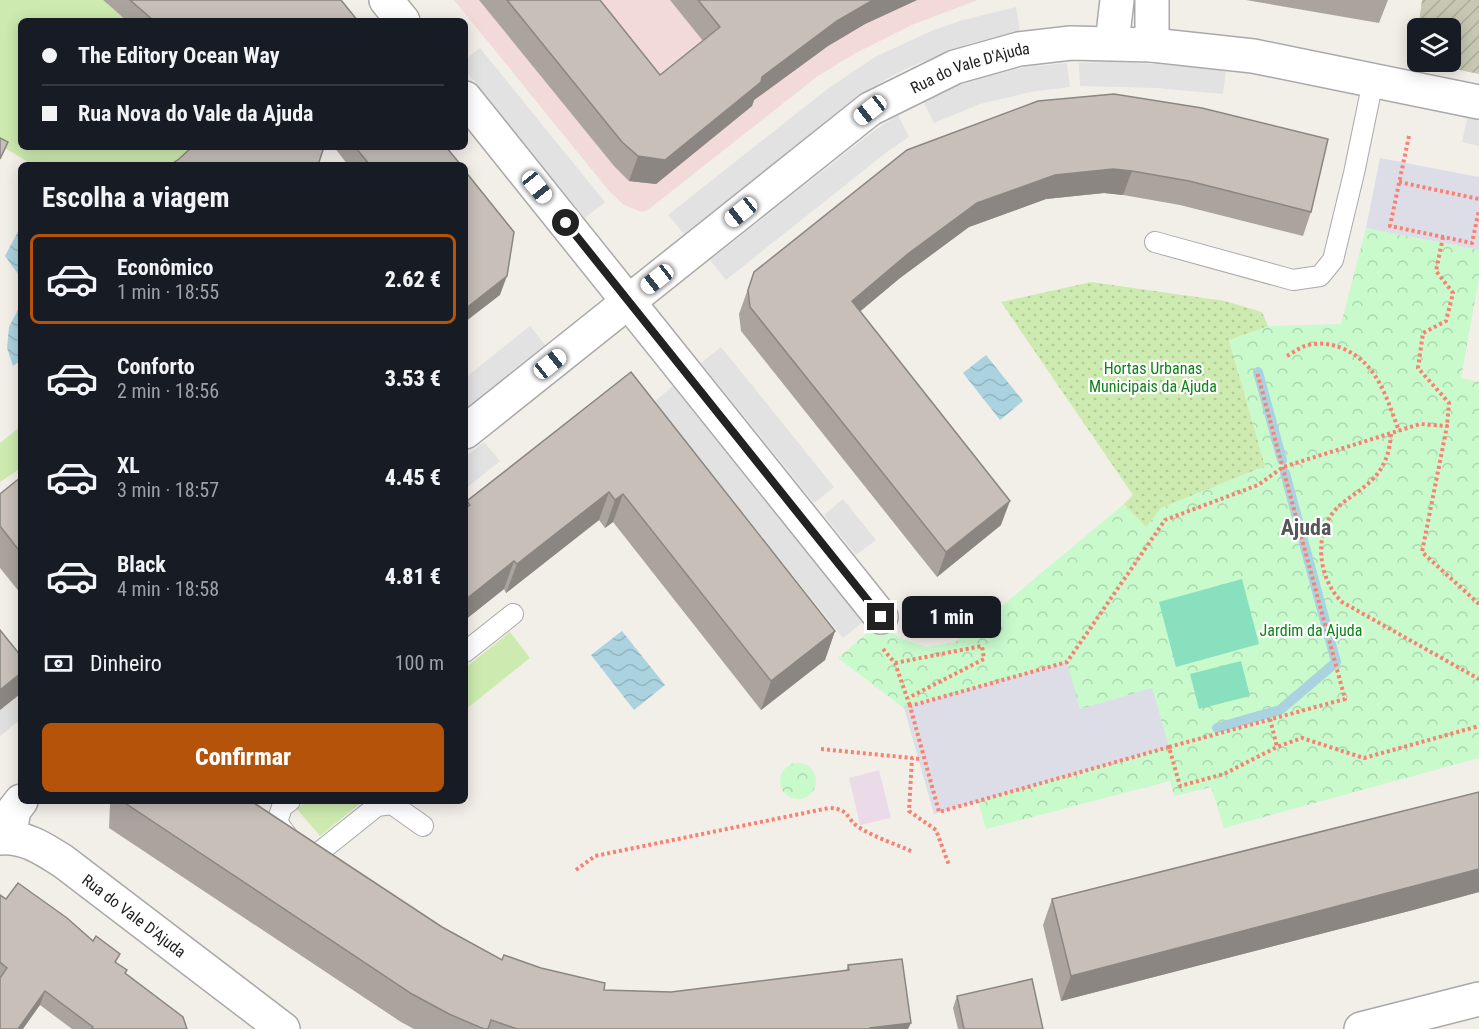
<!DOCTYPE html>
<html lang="pt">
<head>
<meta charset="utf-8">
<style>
  body { margin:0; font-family:"Roboto Condensed",sans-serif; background:#20242c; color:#f1f3f6; height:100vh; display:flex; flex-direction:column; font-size:22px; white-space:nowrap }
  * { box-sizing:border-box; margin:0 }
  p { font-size:20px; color:#9ea1a6 }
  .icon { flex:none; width:33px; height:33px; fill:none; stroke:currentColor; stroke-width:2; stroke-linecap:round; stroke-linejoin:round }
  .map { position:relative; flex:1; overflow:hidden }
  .sheet { position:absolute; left:18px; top:162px; width:450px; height:642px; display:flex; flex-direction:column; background:#171b24; border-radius:9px; box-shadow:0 3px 15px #0003 }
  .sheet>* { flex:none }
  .top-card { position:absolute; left:18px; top:18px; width:450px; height:132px; border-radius:9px; box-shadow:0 3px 15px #0003; display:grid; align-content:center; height:132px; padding:0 24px; background:#171b24 }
  .tools { position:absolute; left:1407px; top:18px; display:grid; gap:12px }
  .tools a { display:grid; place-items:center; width:54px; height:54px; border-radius:9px; background:#171b24; box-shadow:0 3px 15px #0003; font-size:30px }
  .end { position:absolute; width:27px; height:27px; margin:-14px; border:8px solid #222; background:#fff; box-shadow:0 0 0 3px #fff }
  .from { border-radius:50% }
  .bubble { position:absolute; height:42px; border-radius:9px; background:#171b24; box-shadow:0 3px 15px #0003; font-size:20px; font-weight:800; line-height:42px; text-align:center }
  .car { position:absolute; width:18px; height:36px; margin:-18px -9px; border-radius:8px; box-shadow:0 0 4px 2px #0007; background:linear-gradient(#fff 24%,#345 0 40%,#fff 0 76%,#345 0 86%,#fff 0) }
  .top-card b { display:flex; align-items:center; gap:21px; height:57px; font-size:22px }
  .top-card b+b { border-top:2px solid #363941 }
  .top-card i { width:15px; height:15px; background:#f1f3f6 }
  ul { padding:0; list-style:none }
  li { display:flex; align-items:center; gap:18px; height:90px; margin:0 12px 9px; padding:0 12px; border:3px solid transparent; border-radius:9px }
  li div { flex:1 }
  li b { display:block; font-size:22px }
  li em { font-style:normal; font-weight:800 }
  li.active { border-color:#b45309 }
  li>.icon { width:54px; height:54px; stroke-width:1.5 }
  h2 { padding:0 24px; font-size:27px; line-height:72px }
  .pay { display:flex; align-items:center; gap:15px; height:66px; padding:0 24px; font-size:22px }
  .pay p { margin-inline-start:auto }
  .cta { display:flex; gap:12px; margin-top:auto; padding:12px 24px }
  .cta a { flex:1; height:69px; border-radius:9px; background:#b45309; color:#fff; font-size:24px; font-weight:800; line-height:69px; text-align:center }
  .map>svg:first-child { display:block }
  .residential { fill:#e0dfdf }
  .commercial { fill:#f2dad9 }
  .industrial { fill:#ebdbe8 }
  .construction { fill:url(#construction-furrows) }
  .grass { fill:#cdebb0 }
  .park { fill:url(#park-crowns) }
  .garden { fill:url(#garden-dots) }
  .pitch { fill:#88e0be }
  .parking { fill:#e2e2e2 }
  .plaza { fill:#dddde8 }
  .water { fill:url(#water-waves) }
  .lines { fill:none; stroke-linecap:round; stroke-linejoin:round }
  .stream { stroke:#aad3df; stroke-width:10 }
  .service-casing { stroke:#a9a9a9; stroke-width:22 }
  .minor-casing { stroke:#a9a9a9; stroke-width:36 }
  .tertiary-casing { stroke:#a9a9a9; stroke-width:36 }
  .path { stroke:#fa8072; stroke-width:4; stroke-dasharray:3 3; stroke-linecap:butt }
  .service { stroke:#fff; stroke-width:20 }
  .minor { stroke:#fff; stroke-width:33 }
  .tertiary { stroke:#fff; stroke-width:33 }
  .wall { fill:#aba49e }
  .shaded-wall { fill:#8b8681 }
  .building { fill:#c7bfb8; stroke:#8b8681; stroke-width:1.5 }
  .route { stroke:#222; stroke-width:8 }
  .labels { text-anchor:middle; stroke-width:4.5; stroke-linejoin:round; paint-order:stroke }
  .street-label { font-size:16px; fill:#222; stroke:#fff }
  .park-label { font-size:16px; fill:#0c8416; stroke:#fff }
  .district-label { font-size:22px; font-weight:bold; fill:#555; stroke:#fff }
</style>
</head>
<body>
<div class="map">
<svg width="1479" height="1029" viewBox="0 0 1479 1029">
  <defs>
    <pattern id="construction-furrows" width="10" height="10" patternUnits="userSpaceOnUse" patternTransform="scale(1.5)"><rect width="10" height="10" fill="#c7c7b4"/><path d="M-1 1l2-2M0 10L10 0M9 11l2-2" fill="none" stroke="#abab9a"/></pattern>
    <pattern id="park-crowns" width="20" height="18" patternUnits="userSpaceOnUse" patternTransform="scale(1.5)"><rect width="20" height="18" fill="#c8facc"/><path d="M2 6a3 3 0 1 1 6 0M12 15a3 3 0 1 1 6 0" fill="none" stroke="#acd6af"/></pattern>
    <pattern id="garden-dots" width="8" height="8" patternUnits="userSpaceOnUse" patternTransform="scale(1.5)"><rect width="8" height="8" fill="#cdebb0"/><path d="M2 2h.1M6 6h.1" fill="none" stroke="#b0c997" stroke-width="1.8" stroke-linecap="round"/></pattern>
    <pattern id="water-waves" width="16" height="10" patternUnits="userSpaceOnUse" patternTransform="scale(1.5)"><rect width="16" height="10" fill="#aad3df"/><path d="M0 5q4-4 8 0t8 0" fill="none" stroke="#92b5bf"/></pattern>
  </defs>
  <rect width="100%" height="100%" fill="#f2efe9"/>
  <path class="residential" d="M0 650 21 674V719L0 736Z"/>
  <path class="commercial" d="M454 0H978L914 24 854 54 818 76 649 209 642 212 624 205 609 191Z"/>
  <path class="industrial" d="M879 770 891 818 860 825 849 778Z"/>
  <path class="construction" d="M1422 0H1479V74L1420 62H1450V28H1418Z"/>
  <path class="grass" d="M0 0H103L127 21H21V147H191L186 165H33L0 145Z
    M21 426V468L0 482V443Z
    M510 632 530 658 465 710V668Z
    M307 801H363L320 836 297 809Z"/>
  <path class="park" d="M1366 228 1479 250V278L1461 378 1479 382V758L1224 828 1211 787 1174 796 1170 781 986 829 978 801 934 814 904 708 838 658 880 622 899 638 926 647 955 642 996 611 1124 504 1146 527 1161 508 1265 466 1229 339 1268 326 1341 324Z
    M780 781a18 18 0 1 1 36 0a18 18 0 1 1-36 0Z"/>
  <path class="garden" d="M1091 282 1225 301 1262 312 1268 326 1229 340 1265 466 1161 508 1146 527 1124 504 1133 495 1001 302Z"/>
  <path class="pitch" d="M1242 579 1259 644 1176 667 1159 602Z
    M1241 661 1250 696 1199 709 1190 674Z"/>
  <path class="parking" d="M1016 7 1020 31 971 43 912 66 888 78 840 110 684 234 668 215 826 90 875 57 931 31 963 20Z
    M480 48 605 202 585 218 465 70V60Z
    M1110 62 1157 64 1226 70 1223 94 1156 88 1080 86 1079 63Z
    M1067 63 1070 87 1030 92 980 104 934 123 923 101 971 80 1026 67Z
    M898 115 909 137 888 151 726 280 710 260 875 130Z
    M1467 118 1479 120V146L1462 142Z
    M530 326 546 346 465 411V378Z
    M721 347 834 487 814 503 701 363Z
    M674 385 863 622 843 638 654 402Z
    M484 442 500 461 465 489V457Z
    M843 499 876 540 856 555 824 515Z"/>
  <path class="plaza" d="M1380 158 1479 177V250L1366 228Z
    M1067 662 1080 709 1152 688 1169 747 934 814 904 707Z"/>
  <path class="water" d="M21 226V278L5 256Z
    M21 304V360L13 366 7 348 9 327Z
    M986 355 1023 401 1000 420 963 373Z
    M622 631 665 685 634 710 591 655Z"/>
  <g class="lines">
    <path class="stream" d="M1258 372 1282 460
      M1285 473 1336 662
      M1217 728 1280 710 1334 664"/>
    <defs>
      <path id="service" d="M1155 242 1293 280 1320 276 1333 260 1354 173 1373 81
        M465 652 513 614
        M290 801 282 807 277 822 299 852 317 854 377 806 392 804 423 826"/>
      <g id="minor">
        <path d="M386 0 403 21"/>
        <path d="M1152 0V45"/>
        <path d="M1112 43 1117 0"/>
        <path d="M465 98 881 617"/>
        <path id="s1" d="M465 432 870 109 955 67 1019 49 1071 43 1152 45 1253 56 1479 102"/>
        <path d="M9 837 14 810 21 801"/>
        <path id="s2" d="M0 838C25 836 44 849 64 862L283 1029"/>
      </g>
      <path id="tertiary" d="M1361 1029 1479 999"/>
    </defs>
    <use href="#service" class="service-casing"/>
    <use href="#minor" class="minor-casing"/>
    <use href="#tertiary" class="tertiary-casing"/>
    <path class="path" d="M1409 136 1390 226 1472 243 1479 210
      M1399 182 1479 199
      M1443 237 1436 271 1453 293 1446 321 1423 333 1418 368 1449 403 1447 426
      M1287 356C1294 352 1300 347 1308 345 1320 342 1332 344 1344 349 1378 364 1387 399 1399 431
      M1391 434C1390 448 1387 461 1378 473 1367 488 1349 496 1336 509 1313 534 1318 579 1342 602L1479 679
      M1479 604 1422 552 1447 426 1420 424 1283 467 1258 485 1165 520 1067 662 910 706 939 812 1169 747 1180 786 1224 774 1277 747 1302 738 1364 758 1479 726
      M883 649 895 663 910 706
      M895 663 982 646 984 659 908 698
      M1270 719 1277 747
      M1169 747 1345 699 1257 372
      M821 749 912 758
      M919 759 912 758 909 811 936 830 949 865
      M576 870 595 856 829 808C850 808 846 820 860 828 876 838 896 844 913 852"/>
    <use href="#service" class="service"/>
    <use href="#minor" class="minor"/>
    <use href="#tertiary" class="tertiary"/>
  </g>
  <path class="wall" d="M103 0H341L358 21H127Z
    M479 0H600L660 75 703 41 670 0H917L865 24 828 46 754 100 752 106 656 184 629 181 614 166Z
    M1246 0H1388L1379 23Z
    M1038 101 1311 212 1303 236 1180 205 1123 195 1104 193 1046 199 969 227 900 278 860 311 1001 525 937 577 741 331 739 314 754 272Z
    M334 147H446L461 165H348Z
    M631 372 835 631 825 660 761 710 613 522 605 528 599 520 506 593 504 589 465 620V506L467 501Z
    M21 477V594L0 568V494Z
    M1479 792V892L1413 910 1061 1001 1043 925 1052 899Z
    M112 801H251L442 927 502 960 604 990 671 992 846 971 848 965 908 1029H414L401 1022 109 828 110 804Z
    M0 895 117 963 126 974 187 1029H72L40 1005 0 1029Z
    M957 996 1043 1029H958L953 1008Z"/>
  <path class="shaded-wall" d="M873 0H917L865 24 828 46 754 100 752 106 656 184 629 181 638 156 762 77 837 21Z
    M1113 169 1132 171 1123 195 1104 193 1046 199 969 227 900 278 844 325 852 301 909 253 977 203 1055 175Z
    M507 276 500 295 465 322V309Z
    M609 492 599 520 506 593 517 564Z
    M623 494 613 522 605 528 615 500Z
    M1010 501 1001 525 937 577 946 552Z
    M514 561 504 589 465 620V600Z
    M835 631 825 660 761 710 771 681Z
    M21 673V690L19 695 0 710V690Z
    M1479 869V892L1413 910 1061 1001 1071 976Z
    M45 991 40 1005 23 1029H18Z
    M911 1023 908 1029H869L870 1028Z"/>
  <path class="building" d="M130 0H341L358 21H154Z
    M507 0H600L660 75 720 27 698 0H873L837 21 762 77 761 82 665 160 638 156 622 142Z
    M1114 94 1202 108 1328 139 1311 212 1189 181 1132 171 1113 169 1055 175 977 203 909 253 852 301 1010 501 946 552 750 307 748 290 754 272 907 150 1038 101Z
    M0 138 8 142 0 159Z
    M192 147H324L318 165H170L179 159Z
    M355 147H446L461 165H370Z
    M465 171 514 232 507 276 465 309Z
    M631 372 835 631 771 681 623 494 615 500 609 492 517 564 514 561 465 600V509L470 505 467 501Z
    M21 477V553L0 526V494Z
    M0 630 21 656V673L0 690Z
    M1479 792V869L1071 976 1052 899Z
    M122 801H251L442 927 502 960 504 955 541 968 605 983 604 990 671 992 849 970 848 965 902 959 911 1023 870 1028V1029H517L491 1020 488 1029H484L449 1014 412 994Z
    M18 883 67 918 93 941 96 936 120 954 115 962 127 970 125 973 183 1017 187 1029H92L93 1027 45 991 18 1029H0V978L7 968 0 962V895L6 899Z
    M1032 979 1043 1029H964L957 996Z"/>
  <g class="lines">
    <path class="route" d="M566 223 881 617"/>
  </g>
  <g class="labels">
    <g class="street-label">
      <text dy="6" stroke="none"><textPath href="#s1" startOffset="627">Rua do Vale D'Ajuda</textPath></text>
      <text dy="6" stroke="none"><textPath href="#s2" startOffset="158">Rua do Vale D'Ajuda</textPath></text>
    </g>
    <g class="park-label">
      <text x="1153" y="374">Hortas Urbanas<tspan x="1153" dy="18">Municipais da Ajuda</tspan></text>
      <text x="1311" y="636">Jardim da Ajuda</text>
    </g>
    <g class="district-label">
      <text x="1306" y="535">Ajuda</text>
    </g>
  </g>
</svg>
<div class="tools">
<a><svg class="icon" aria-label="layers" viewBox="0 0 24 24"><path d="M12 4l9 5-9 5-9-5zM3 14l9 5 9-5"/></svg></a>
</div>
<i class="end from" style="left:566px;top:223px"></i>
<i class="end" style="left:881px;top:617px"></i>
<div class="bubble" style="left:902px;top:596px;width:99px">1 min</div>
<i class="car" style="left:870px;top:110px;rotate:232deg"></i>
<i class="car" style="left:537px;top:187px;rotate:141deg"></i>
<i class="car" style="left:741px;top:212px;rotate:231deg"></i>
<i class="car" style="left:657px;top:279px;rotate:232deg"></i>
<i class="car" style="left:550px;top:364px;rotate:51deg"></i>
<div class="top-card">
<b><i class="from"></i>The Editory Ocean Way</b>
<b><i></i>Rua Nova do Vale da Ajuda</b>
</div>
<section class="sheet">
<h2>Escolha a viagem</h2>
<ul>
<li class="active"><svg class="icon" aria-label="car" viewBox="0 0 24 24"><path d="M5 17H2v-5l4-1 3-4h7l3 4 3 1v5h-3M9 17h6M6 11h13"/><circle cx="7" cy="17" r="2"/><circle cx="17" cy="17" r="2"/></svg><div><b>Econômico</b><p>1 min · 18:55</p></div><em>2.62 €</em></li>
<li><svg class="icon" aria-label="car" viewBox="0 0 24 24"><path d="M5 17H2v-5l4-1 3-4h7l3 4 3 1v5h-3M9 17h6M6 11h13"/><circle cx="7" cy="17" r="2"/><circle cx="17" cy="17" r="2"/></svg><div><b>Conforto</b><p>2 min · 18:56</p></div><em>3.53 €</em></li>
<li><svg class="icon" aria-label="car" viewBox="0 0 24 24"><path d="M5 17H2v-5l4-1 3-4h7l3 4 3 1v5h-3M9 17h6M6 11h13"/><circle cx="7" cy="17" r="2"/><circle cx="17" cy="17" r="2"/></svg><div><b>XL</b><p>3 min · 18:57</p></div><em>4.45 €</em></li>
<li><svg class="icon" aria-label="car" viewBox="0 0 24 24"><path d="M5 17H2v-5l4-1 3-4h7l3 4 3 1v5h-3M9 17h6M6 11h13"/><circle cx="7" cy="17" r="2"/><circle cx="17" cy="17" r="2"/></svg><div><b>Black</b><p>4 min · 18:58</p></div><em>4.81 €</em></li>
</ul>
<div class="pay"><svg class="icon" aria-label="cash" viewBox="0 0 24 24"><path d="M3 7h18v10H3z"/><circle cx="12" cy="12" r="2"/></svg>Dinheiro<p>100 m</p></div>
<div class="cta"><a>Confirmar</a></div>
</section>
</div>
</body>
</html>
